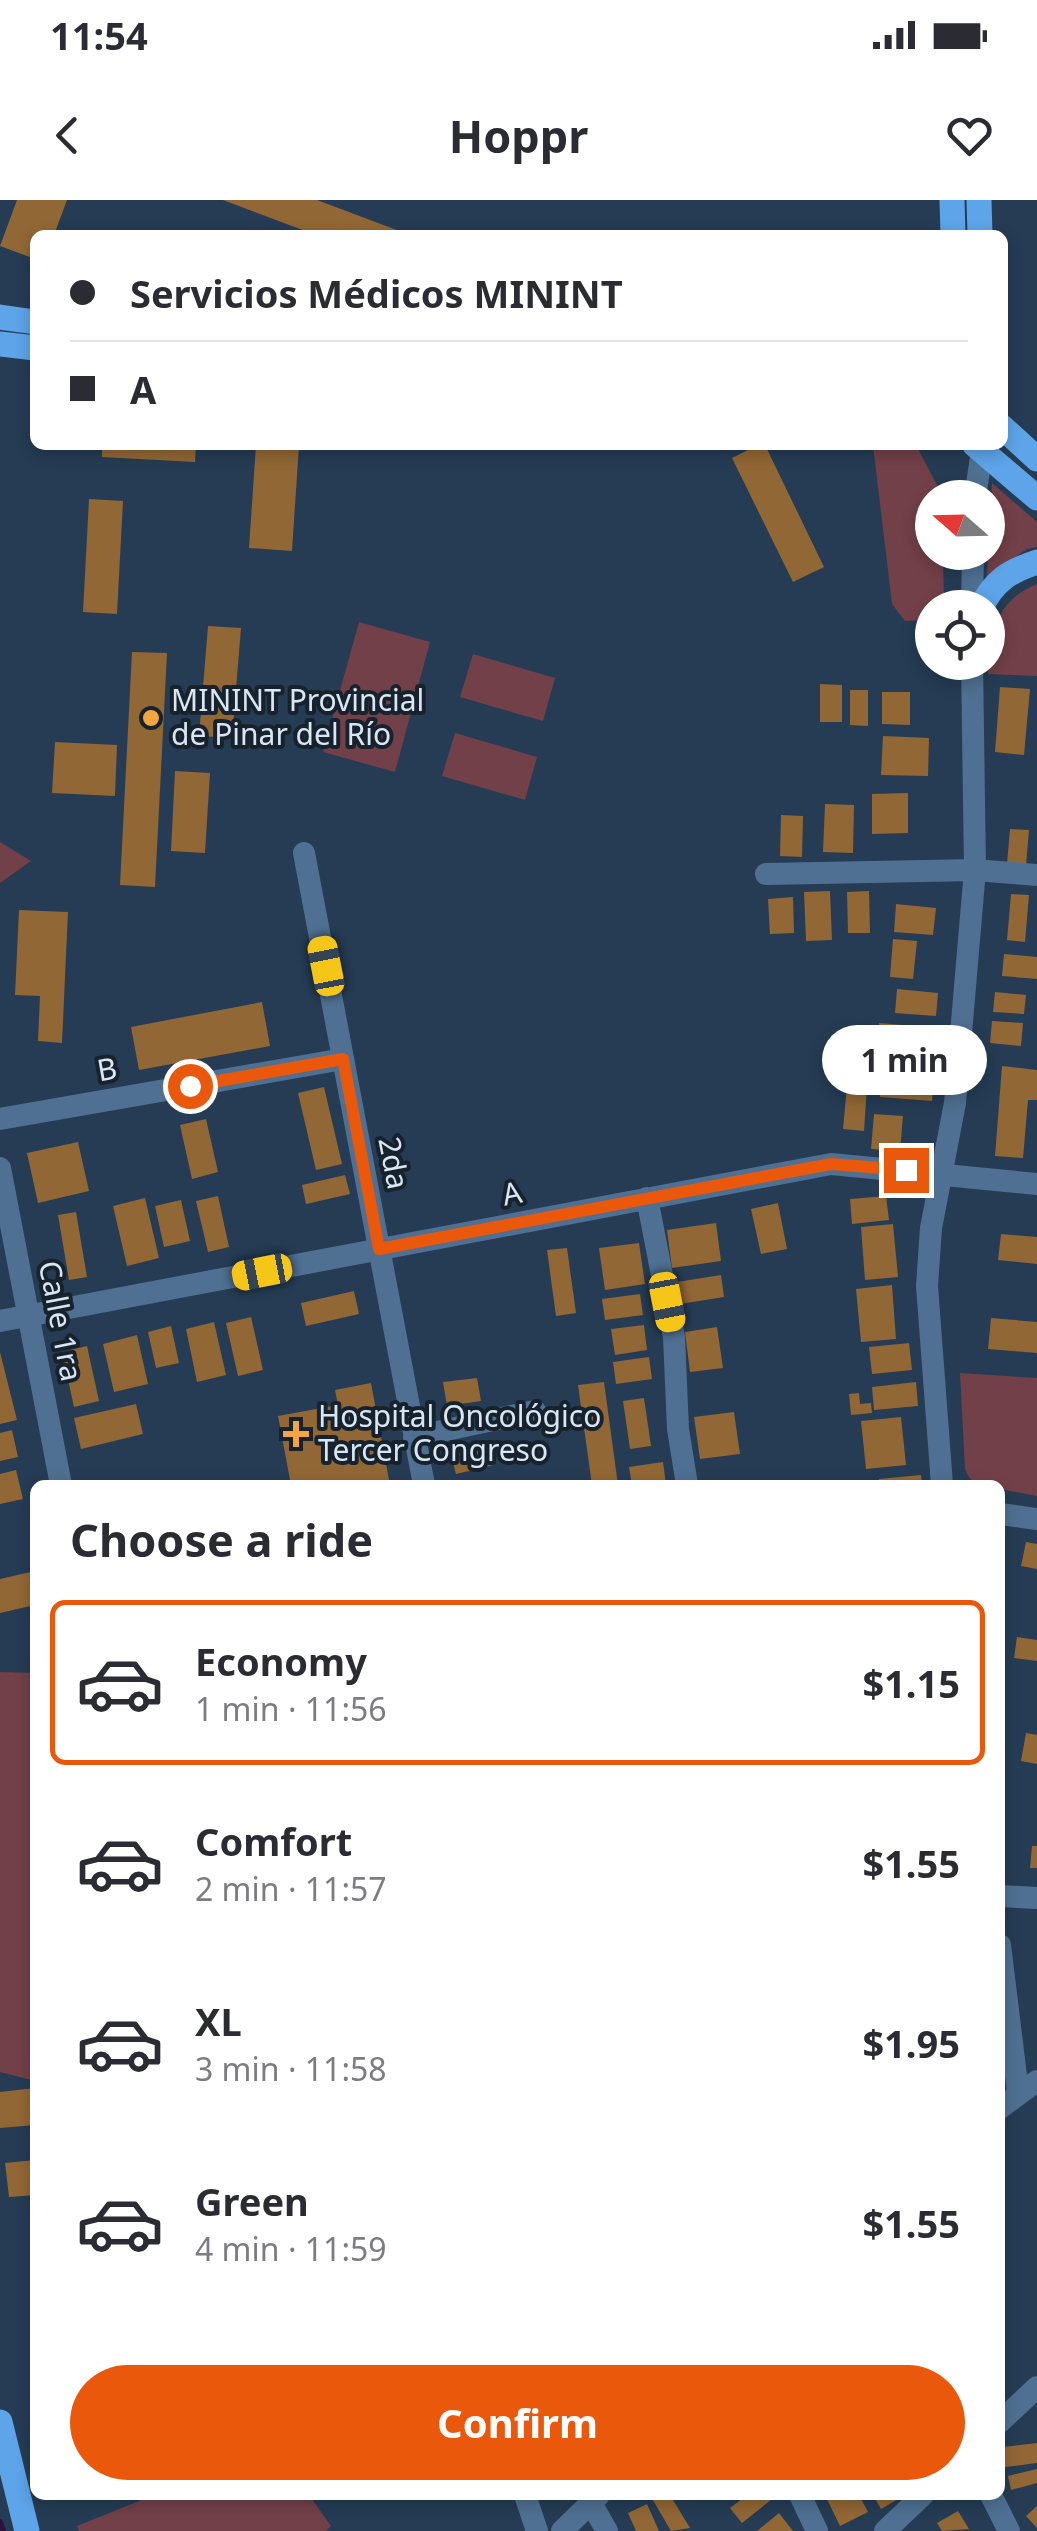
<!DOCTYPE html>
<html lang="en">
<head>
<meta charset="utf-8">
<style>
  body { margin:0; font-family:"Noto Sans",sans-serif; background:#f7f7f7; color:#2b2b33; height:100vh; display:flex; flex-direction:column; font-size:38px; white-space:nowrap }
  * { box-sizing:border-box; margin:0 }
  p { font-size:32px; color:#7c7c81 }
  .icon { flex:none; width:55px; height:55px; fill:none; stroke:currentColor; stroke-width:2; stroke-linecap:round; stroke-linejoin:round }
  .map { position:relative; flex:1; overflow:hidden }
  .sheet { position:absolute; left:30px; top:1280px; width:975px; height:1020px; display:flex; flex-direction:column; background:#fff; border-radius:15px; box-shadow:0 5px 15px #0003 }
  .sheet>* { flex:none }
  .guide { position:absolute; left:30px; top:30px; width:978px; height:220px; border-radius:15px; box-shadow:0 5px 15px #0003; display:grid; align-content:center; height:220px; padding:0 40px; background:#fff }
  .needle { width:65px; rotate:290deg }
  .fabs { position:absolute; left:915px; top:280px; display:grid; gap:20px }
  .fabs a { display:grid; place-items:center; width:90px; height:90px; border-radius:50%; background:#fff; box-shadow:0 5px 15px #0003; font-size:50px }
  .end { position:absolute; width:45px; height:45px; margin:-22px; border:12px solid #ea580c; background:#fff; box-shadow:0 0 0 5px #fff }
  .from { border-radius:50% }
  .bubble { position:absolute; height:70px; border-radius:35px; background:#fff; box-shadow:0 5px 15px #0003; font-size:32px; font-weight:700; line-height:70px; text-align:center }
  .car { position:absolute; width:30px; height:60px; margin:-30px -15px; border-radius:12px; box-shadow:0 0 8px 2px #0007; background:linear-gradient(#f5c518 24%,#345 0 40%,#f5c518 0 76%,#345 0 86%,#f5c518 0) }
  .guide b { display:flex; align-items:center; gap:35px; height:95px; font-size:38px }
  .guide b+b { border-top:2px solid #e1e1e2 }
  .guide i { width:25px; height:25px; background:#2b2b33 }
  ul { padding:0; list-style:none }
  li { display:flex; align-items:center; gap:30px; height:165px; margin:0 20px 15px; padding:0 20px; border:5px solid transparent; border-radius:15px }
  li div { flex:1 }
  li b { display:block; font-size:38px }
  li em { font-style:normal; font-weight:700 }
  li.current { border-color:#ea580c }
  li>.icon { width:90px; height:90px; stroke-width:1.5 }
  h2 { padding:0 40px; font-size:45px; line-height:120px }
  .action { display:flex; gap:20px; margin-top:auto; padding:20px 40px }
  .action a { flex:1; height:115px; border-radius:60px; background:#ea580c; color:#fff; font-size:40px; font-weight:700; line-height:115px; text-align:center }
  .status { display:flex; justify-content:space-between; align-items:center; height:70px; padding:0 50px; background:#fff; direction:ltr }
  .status svg { height:28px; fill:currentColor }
  header { display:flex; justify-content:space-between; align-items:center; height:130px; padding:0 40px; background:#fff; font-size:45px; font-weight:700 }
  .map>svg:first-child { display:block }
  .green { fill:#724049 }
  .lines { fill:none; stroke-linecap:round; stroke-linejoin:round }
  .stream { stroke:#2d113f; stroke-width:6 }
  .building { fill:#916735 }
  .minor { stroke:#4f7092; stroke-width:22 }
  .major { stroke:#5da4e8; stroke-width:25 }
  .route { stroke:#ea580c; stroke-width:12 }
  .poi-dot { fill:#f2a541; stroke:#18222d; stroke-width:4 }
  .labels { text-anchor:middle; stroke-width:8; stroke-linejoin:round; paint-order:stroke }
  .poi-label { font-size:30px; fill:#d8e6f5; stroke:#18222d; text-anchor:start }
  .street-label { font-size:30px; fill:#d8e6f5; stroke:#18222d }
</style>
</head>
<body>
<div class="status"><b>11:54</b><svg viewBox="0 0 49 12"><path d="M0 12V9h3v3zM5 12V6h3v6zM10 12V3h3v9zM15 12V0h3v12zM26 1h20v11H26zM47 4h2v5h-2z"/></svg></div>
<header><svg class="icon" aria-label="back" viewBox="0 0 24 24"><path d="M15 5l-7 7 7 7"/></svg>Hoppr<svg class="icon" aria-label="heart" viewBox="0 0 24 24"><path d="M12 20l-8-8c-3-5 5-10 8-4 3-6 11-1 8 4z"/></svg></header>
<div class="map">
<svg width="1037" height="2331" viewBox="0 0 1037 2331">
  <rect width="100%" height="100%" fill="#253c54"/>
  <path class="green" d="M873 245H916L938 287 939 297 932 298V352L943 353 944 407 932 408V420L905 421 892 404Z
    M992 283 1037 322V347L1027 349 987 376Z
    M1037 384V476L988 474C991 433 995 401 1037 384Z
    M359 422 430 442 395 572 323 552Z
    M473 454 555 478 543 521 460 497Z
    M455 533 537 557 525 600 442 576Z
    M0 642 31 661 0 683Z
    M960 1173 1037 1178V1296L1000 1289V1285C984 1285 971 1287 965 1269Z
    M0 1472 35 1473V1881L0 1872Z
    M154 2295H309L331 2326 326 2331H79L77 2326Z"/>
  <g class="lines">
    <path class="stream" d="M0 2322 3 2331"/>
  </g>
  <path class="building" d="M17 0H67L54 35H35V59L0 46Z
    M223 0H317L410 35H316Z
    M102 245H196L195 262 102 257Z
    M256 245H299L292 351 249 348Z
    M758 245H765L824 367 793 382 732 258Z
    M89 299 123 301 117 414 83 412Z
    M208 426 241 428 232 538 199 536Z
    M132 452 167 453 155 687 120 685Z
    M820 484 842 485V522H820Z
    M1000 487 1030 489 1024 555 995 552Z
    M850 490H868V526L850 525Z
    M882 492H910V525L882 524Z
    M883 536 929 538 928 576 881 575Z
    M55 542 117 545 115 596 52 593Z
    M175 571 210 573 205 653 171 651Z
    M908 593V633L872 634V594Z
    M825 604 854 605 853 653 823 652Z
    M781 615 803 616 802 657 780 656Z
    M1010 629 1029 630 1026 665 1007 664Z
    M830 691 832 740 806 741 804 692Z
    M869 691 870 733H848L847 692Z
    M1011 694 1029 695 1025 742 1007 740Z
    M793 697 794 733 770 734 768 699Z
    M896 704 936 708 933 735 894 732Z
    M19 710 68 712 62 843 38 841 40 796 15 795Z
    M893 739 917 741 913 779 890 777Z
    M1004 754 1037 757V779L1002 776Z
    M897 789 938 793 936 816 895 813Z
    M995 792 1026 795 1024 814 993 812Z
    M262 802 270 846 139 870 131 827Z
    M992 821 1023 823 1021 846 990 843Z
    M879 823 937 828 935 859 876 854Z
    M1002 866 1037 870V900H1028L1023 958 995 956Z
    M883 868 934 872 932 901 880 897Z
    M847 885 867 886 864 931 843 929Z
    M324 887 342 964 316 970 298 893Z
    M874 914 903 916 900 951 871 949Z
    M206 919 218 972 192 979 180 925Z
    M78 942 89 991 38 1003 27 953Z
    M345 975 350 994 306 1004 302 985Z
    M218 996 229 1047 208 1052 196 1001Z
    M886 996 889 1020 852 1024 850 999Z
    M145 998 159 1058 127 1066 113 1006Z
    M181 1000 190 1041 164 1047 155 1006Z
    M778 1003 787 1049 761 1054 751 1009Z
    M76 1012 87 1077 69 1080 58 1015Z
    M716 1023 721 1061 672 1068 667 1030Z
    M893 1024 898 1077 865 1080 861 1027Z
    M1001 1034 1037 1037V1064L998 1060Z
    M639 1043 645 1084 605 1090 599 1048Z
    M567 1048 576 1113 556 1116 547 1050Z
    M721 1075 724 1097 680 1104 677 1082Z
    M892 1085 896 1139 861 1142 856 1089Z
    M354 1091 359 1114 306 1126 301 1103Z
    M640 1094 643 1115 605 1120 602 1099Z
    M251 1117 263 1170 238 1176 226 1123Z
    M991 1118 1037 1122V1153L988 1149Z
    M214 1122 226 1175 197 1182 186 1129Z
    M644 1125 647 1150 615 1155 611 1129Z
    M171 1126 179 1163 156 1168 148 1132Z
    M717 1127 723 1168 690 1172 685 1132Z
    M137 1135 148 1184 114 1192 103 1144Z
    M909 1143 912 1170 872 1174 869 1147Z
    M87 1146 99 1201 74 1207 62 1152Z
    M0 1152 17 1220 0 1224Z
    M649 1157 652 1179 616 1184 613 1162Z
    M477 1178 481 1201 447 1206 443 1182Z
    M604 1182 618 1285H592L578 1185Z
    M916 1182 918 1206 874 1210 872 1187Z
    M371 1183 390 1285H291L278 1216 338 1205 335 1190Z
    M859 1193 860 1204 871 1203 872 1213 851 1215 849 1194Z
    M644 1198 651 1246 630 1249 623 1201Z
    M136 1204 143 1234 81 1249 74 1218Z
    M734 1212 740 1254 700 1259 694 1217Z
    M901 1217 906 1265 866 1269 861 1221Z
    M12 1230 18 1257 0 1261V1233Z
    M490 1246 494 1265 456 1274 451 1255Z
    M663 1262 666 1285H632L629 1267Z
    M16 1270 23 1299 0 1304V1274Z
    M921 1275 922 1285H879V1279Z
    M1026 1342 1037 1344V1369L1021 1366Z
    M35 1371V1405L0 1413V1379Z
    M1017 1437 1037 1440V1461L1014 1458Z
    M1026 1533 1037 1535V1564L1021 1561Z
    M1032 1646H1037V1668H1030Z
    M35 1888V1925L0 1928V1892Z
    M35 1960V1995L9 1997 5 1963Z
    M1037 2243V2263L1005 2267 1003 2247Z
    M1037 2269V2283L1011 2290 1008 2276Z
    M650 2295H670L690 2328 671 2331Z
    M747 2295H777L742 2323 730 2308Z
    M825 2295H859L868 2312 840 2326Z
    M873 2295H905L881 2309Z
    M647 2304 659 2331H636L628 2313Z
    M1037 2306V2328L1026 2316Z
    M958 2311 969 2329 942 2331 937 2323Z
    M779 2313 793 2331H757Z"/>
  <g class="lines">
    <path class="minor" d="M975 298 982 250
      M972 408 973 352
      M304 653 424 1285
      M766 674 975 670 1037 675
      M0 919 343 859
      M0 968 61 1285
      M647 998 674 1137 678 1229 687 1285
      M0 1121 831 964 1037 984
      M414 1237 535 1211
      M942 1285 927 1086 931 1028 955 903 975 670 972 462
      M1000 1314 1037 1319
      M1000 1696 1037 1698
      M1000 1745 1018 1892
      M1000 1908 1037 1881
      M1000 2222 1037 2187
      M525 2295 537 2331
      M800 2295 817 2331
      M991 2295 1009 2331
      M591 2303 607 2331
      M562 2331 599 2295
      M885 2331 923 2295"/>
    <path class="major" d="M952 0 953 35
      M979 0 980 35
      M0 117 35 122
      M0 144 35 148
      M1002 227 1037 259
      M975 245 1037 298
      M981 408C993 381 1010 371 1037 362
      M0 2222 27 2331"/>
  </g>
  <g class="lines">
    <path class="route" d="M190 886 343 859 379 1049 831 964 906 970"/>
  </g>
  <g class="poi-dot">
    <circle cx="151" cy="518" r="10"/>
    <path d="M291 1219h10v10h10v10h-10v10h-10v-10h-10v-10h10z"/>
  </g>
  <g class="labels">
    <g class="poi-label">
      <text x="171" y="511">MININT Provincial<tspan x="171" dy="34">de Pinar del Río</tspan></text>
      <text x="318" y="1227">Hospital Oncológico<tspan x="318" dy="34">Tercer Congreso</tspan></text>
    </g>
    <g class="street-label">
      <text transform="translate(107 870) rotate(-10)" y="10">B</text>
      <text transform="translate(393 963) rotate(79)" y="10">2da</text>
      <text transform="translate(512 994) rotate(-11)" y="10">A</text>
      <text transform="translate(60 1121) rotate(79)" y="10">Calle 1ra</text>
    </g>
  </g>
</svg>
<div class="fabs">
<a><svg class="needle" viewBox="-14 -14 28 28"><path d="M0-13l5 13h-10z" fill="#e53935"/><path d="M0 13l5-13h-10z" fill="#7c7c81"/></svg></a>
<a><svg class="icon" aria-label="locate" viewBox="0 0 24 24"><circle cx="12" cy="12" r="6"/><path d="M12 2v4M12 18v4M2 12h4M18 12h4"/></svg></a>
</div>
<i class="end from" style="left:190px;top:886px"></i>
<i class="end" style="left:906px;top:970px"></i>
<div class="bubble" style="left:822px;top:825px;width:165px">1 min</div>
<i class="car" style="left:326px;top:766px;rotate:349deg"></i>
<i class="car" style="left:262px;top:1072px;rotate:259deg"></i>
<i class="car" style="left:667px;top:1102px;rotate:169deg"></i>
<div class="guide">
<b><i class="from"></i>Servicios Médicos MININT</b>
<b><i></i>A</b>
</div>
<section class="sheet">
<h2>Choose a ride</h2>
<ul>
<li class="current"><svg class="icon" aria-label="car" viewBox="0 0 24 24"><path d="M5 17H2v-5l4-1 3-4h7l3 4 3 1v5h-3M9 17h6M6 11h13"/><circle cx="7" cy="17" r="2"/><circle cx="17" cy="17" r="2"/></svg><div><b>Economy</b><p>1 min · 11:56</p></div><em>$1.15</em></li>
<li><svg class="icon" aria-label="car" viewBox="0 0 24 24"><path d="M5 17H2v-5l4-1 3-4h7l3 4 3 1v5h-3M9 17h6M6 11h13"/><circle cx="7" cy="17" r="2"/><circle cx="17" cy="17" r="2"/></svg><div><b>Comfort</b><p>2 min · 11:57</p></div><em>$1.55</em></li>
<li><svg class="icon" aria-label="car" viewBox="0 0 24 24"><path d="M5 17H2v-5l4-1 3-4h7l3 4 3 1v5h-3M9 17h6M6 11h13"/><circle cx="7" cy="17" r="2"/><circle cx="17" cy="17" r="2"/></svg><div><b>XL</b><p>3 min · 11:58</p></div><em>$1.95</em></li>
<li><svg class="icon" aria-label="car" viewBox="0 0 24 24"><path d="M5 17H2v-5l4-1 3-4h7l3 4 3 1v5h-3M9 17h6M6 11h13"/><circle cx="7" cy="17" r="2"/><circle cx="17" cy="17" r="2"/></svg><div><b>Green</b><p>4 min · 11:59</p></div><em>$1.55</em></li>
</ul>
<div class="action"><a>Confirm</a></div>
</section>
</div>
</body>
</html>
